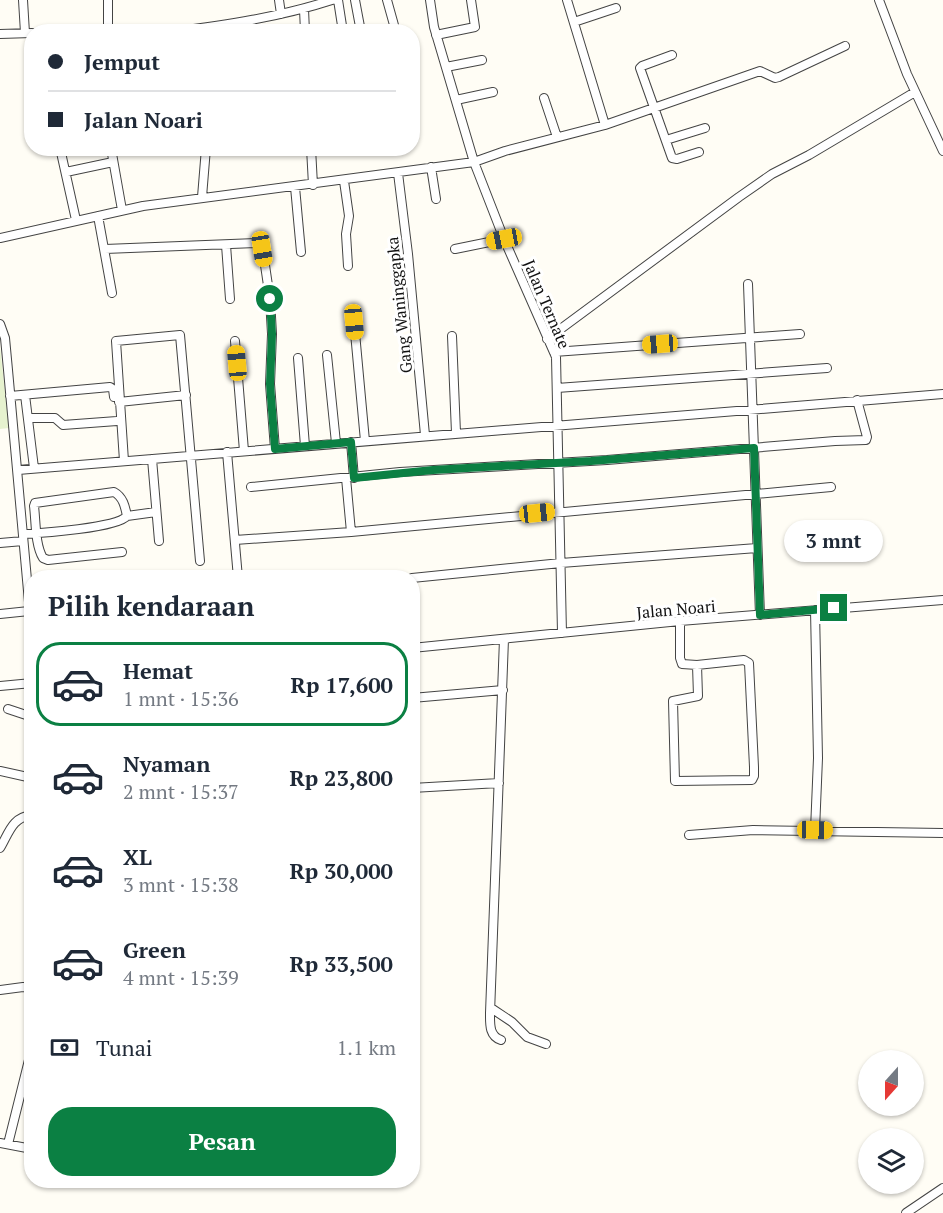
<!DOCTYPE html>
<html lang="id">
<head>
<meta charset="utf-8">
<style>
  body { margin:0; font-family:"PT Serif",serif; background:#f2f2f3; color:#1f2937; height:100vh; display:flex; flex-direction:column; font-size:22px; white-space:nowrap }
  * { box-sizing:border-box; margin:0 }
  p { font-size:20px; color:#747a83 }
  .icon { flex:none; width:33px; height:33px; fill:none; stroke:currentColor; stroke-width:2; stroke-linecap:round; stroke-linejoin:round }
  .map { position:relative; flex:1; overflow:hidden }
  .drawer { position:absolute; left:24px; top:570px; width:396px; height:618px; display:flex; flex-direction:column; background:#fff; border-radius:24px; box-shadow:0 2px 4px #0004 }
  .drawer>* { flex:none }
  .banner { position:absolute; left:24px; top:24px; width:396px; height:132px; border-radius:24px; box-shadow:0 2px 4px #0004; display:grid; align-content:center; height:132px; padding:0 24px; background:#fff }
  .needle { width:39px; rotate:201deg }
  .tools { position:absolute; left:858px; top:1050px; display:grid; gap:12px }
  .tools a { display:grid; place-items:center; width:66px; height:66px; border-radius:50%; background:#fff; box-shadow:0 2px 4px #0004; font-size:30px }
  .end { position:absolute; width:27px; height:27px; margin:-14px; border:8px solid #0b8043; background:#fff; box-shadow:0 0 0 3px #fff }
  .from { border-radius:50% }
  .bubble { position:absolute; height:42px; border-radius:21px; background:#fff; box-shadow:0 2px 4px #0004; font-size:20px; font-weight:700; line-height:42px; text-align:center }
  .car { position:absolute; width:18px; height:36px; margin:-18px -9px; border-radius:8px; box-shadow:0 0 4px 2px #0007; background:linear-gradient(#f5c518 24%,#345 0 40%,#f5c518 0 76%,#345 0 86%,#f5c518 0) }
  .banner b { display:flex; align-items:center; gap:21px; height:57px; font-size:22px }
  .banner b+b { border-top:2px solid #e0e1e3 }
  .banner i { width:15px; height:15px; background:#1f2937 }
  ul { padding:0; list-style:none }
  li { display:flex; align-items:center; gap:18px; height:84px; margin:0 12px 9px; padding:0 12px; border:3px solid transparent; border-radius:24px }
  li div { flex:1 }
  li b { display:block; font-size:22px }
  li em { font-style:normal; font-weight:700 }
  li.selected { border-color:#0b8043 }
  li>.icon { width:54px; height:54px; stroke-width:1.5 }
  h2 { padding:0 24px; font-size:27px; line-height:72px }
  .pay { display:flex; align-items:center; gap:15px; height:66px; padding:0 24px; font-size:22px }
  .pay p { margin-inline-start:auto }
  .primary-button { display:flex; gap:12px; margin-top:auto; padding:12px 24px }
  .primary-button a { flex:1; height:69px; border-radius:24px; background:#0b8043; color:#fff; font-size:24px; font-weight:700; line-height:69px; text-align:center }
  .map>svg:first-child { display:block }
  .pitch { fill:#e6f2cf }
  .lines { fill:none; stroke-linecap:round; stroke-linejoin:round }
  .minor-casing { stroke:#444; stroke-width:10 }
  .minor { stroke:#fff; stroke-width:8 }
  .route { stroke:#0b8043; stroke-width:8 }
  .labels { text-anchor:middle; stroke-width:6; stroke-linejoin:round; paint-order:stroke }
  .street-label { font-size:16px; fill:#111; stroke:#fff }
</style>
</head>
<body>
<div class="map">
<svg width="943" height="1213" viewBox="0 0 943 1213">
  <rect width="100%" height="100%" fill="#fffdf5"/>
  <path class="pitch" d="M0 347 9 428 0 429Z"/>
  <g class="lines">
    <defs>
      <path id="minor" d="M23 0 25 33
        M279 0 281 14
        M338 0 343 32
        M355 0 361 32
        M387 0 394 25
        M430 0 434 27 474 162 504 239 556 357 562 633
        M567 0 605 125
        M879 0 907 74 943 151
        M304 9 305 32
        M247 21 248 32
        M574 22 616 8
        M108 32V0
        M172 32C226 25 280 17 332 0
        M0 34 32 33
        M436 35 475 27 471 0
        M672 55 642 66 640 68 672 158 677 159 699 152
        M446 67 482 60
        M544 98 557 137
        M456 100 493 92
        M666 140 705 128
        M60 148 76 220
        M111 148 122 210
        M311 148 313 185
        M431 167 436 199
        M66 172 113 162
        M398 173 408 254 425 435
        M344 181 349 216 346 234 348 266
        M295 187 301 252
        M202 197 206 148
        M98 216 112 293
        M0 238 143 206 474 162 505 151 605 125 760 71 775 78 779 77 845 46
        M226 245 230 299
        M105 249 256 243 262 245 270 299 272 334 270 384 275 449
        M455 249 504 239
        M748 284 760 615
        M354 322 365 441
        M0 324 5 338 8 370 32 635
        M452 336 456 433
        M547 339 739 197 772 174 809 155 915 92
        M235 341 244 451
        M554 352 800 334
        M327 355 336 443
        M298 358 305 446
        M557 388 827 368
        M25 395 34 468
        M10 396 110 387 113 389 114 397
        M119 402 186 395
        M28 418H55L63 425 117 421
        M351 442 354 478
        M227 452 238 578
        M152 459 159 541
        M124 461 116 341 180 335 200 561
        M18 470 943 394
        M346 478 351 532
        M251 487 400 472 607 460 835 441 866 440 867 437 857 400
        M127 516 156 512
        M23 534C42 533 117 528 127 516 125 506 123 497 114 492L35 503 34 506C36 522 35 545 43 558L48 560 122 552
        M235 540 351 532 831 487
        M0 543 23 541
        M412 578 561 563 757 548
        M815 610 818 758 815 830
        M0 614 29 611
        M680 621V658L682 664 697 665 744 660 749 663 754 767V776L752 780 675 781 673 701 698 696 697 665
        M412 648 680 621 943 600
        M0 686 32 683
        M412 698 503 690
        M8 709 32 717
        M0 771 32 778
        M412 788 499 783
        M689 835 753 830 943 833
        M0 848C9 833 12 817 32 815
        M0 990 23 987 32 988
        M491 1008 512 1022 527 1037 546 1044
        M501 1040C489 1036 490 1024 490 1013L504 639
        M0 1143 32 1149
        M8 1144 32 1048
        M906 1213 943 1188"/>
    </defs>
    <use href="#minor" class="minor-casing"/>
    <use href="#minor" class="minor"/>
  </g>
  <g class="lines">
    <path class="route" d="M270 299 272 334 270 384 275 449 351 442 354 478 433 470 591 461 754 448 760 615 834 608"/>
  </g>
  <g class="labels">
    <g class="street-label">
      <text transform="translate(547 304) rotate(67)" y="6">Jalan Ternate</text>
      <text transform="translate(399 305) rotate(-96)" y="6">Gang Waninggapka</text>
      <text transform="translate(676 609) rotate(-5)" y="6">Jalan Noari</text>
    </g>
  </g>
</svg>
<div class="tools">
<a><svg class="needle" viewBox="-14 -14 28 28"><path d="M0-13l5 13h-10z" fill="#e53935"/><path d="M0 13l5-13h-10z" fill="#747a83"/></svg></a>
<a><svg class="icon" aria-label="layers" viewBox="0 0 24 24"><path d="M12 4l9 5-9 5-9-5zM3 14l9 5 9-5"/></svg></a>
</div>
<i class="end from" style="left:270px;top:299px"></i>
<i class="end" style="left:834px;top:608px"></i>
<div class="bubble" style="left:784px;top:520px;width:99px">3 mnt</div>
<i class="car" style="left:504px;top:239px;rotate:259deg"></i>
<i class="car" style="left:262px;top:249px;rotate:171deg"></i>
<i class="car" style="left:354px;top:322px;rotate:175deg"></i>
<i class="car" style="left:660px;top:344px;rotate:266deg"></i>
<i class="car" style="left:237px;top:363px;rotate:355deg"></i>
<i class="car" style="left:537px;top:513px;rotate:84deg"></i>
<i class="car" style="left:815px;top:830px;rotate:91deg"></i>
<div class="banner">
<b><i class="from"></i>Jemput</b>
<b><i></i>Jalan Noari</b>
</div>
<section class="drawer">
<h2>Pilih kendaraan</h2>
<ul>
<li class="selected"><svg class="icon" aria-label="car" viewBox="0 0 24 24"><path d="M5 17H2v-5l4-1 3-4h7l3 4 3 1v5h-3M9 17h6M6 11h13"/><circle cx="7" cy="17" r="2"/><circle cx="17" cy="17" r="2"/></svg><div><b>Hemat</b><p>1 mnt · 15:36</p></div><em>Rp 17,600</em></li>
<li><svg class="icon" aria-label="car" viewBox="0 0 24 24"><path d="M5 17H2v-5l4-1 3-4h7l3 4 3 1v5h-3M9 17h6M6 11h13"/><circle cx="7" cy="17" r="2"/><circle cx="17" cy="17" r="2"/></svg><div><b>Nyaman</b><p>2 mnt · 15:37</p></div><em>Rp 23,800</em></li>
<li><svg class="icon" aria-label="car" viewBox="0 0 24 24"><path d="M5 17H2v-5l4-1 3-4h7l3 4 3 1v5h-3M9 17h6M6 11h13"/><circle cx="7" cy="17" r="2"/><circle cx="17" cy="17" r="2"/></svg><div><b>XL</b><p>3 mnt · 15:38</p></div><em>Rp 30,000</em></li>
<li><svg class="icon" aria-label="car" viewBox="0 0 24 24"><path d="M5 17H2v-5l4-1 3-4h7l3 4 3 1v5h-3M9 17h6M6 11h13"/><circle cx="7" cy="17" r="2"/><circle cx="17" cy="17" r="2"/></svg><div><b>Green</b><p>4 mnt · 15:39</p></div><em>Rp 33,500</em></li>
</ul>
<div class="pay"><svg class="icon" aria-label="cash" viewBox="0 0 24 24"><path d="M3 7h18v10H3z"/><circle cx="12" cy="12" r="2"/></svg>Tunai<p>1.1 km</p></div>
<div class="primary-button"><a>Pesan</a></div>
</section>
</div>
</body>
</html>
